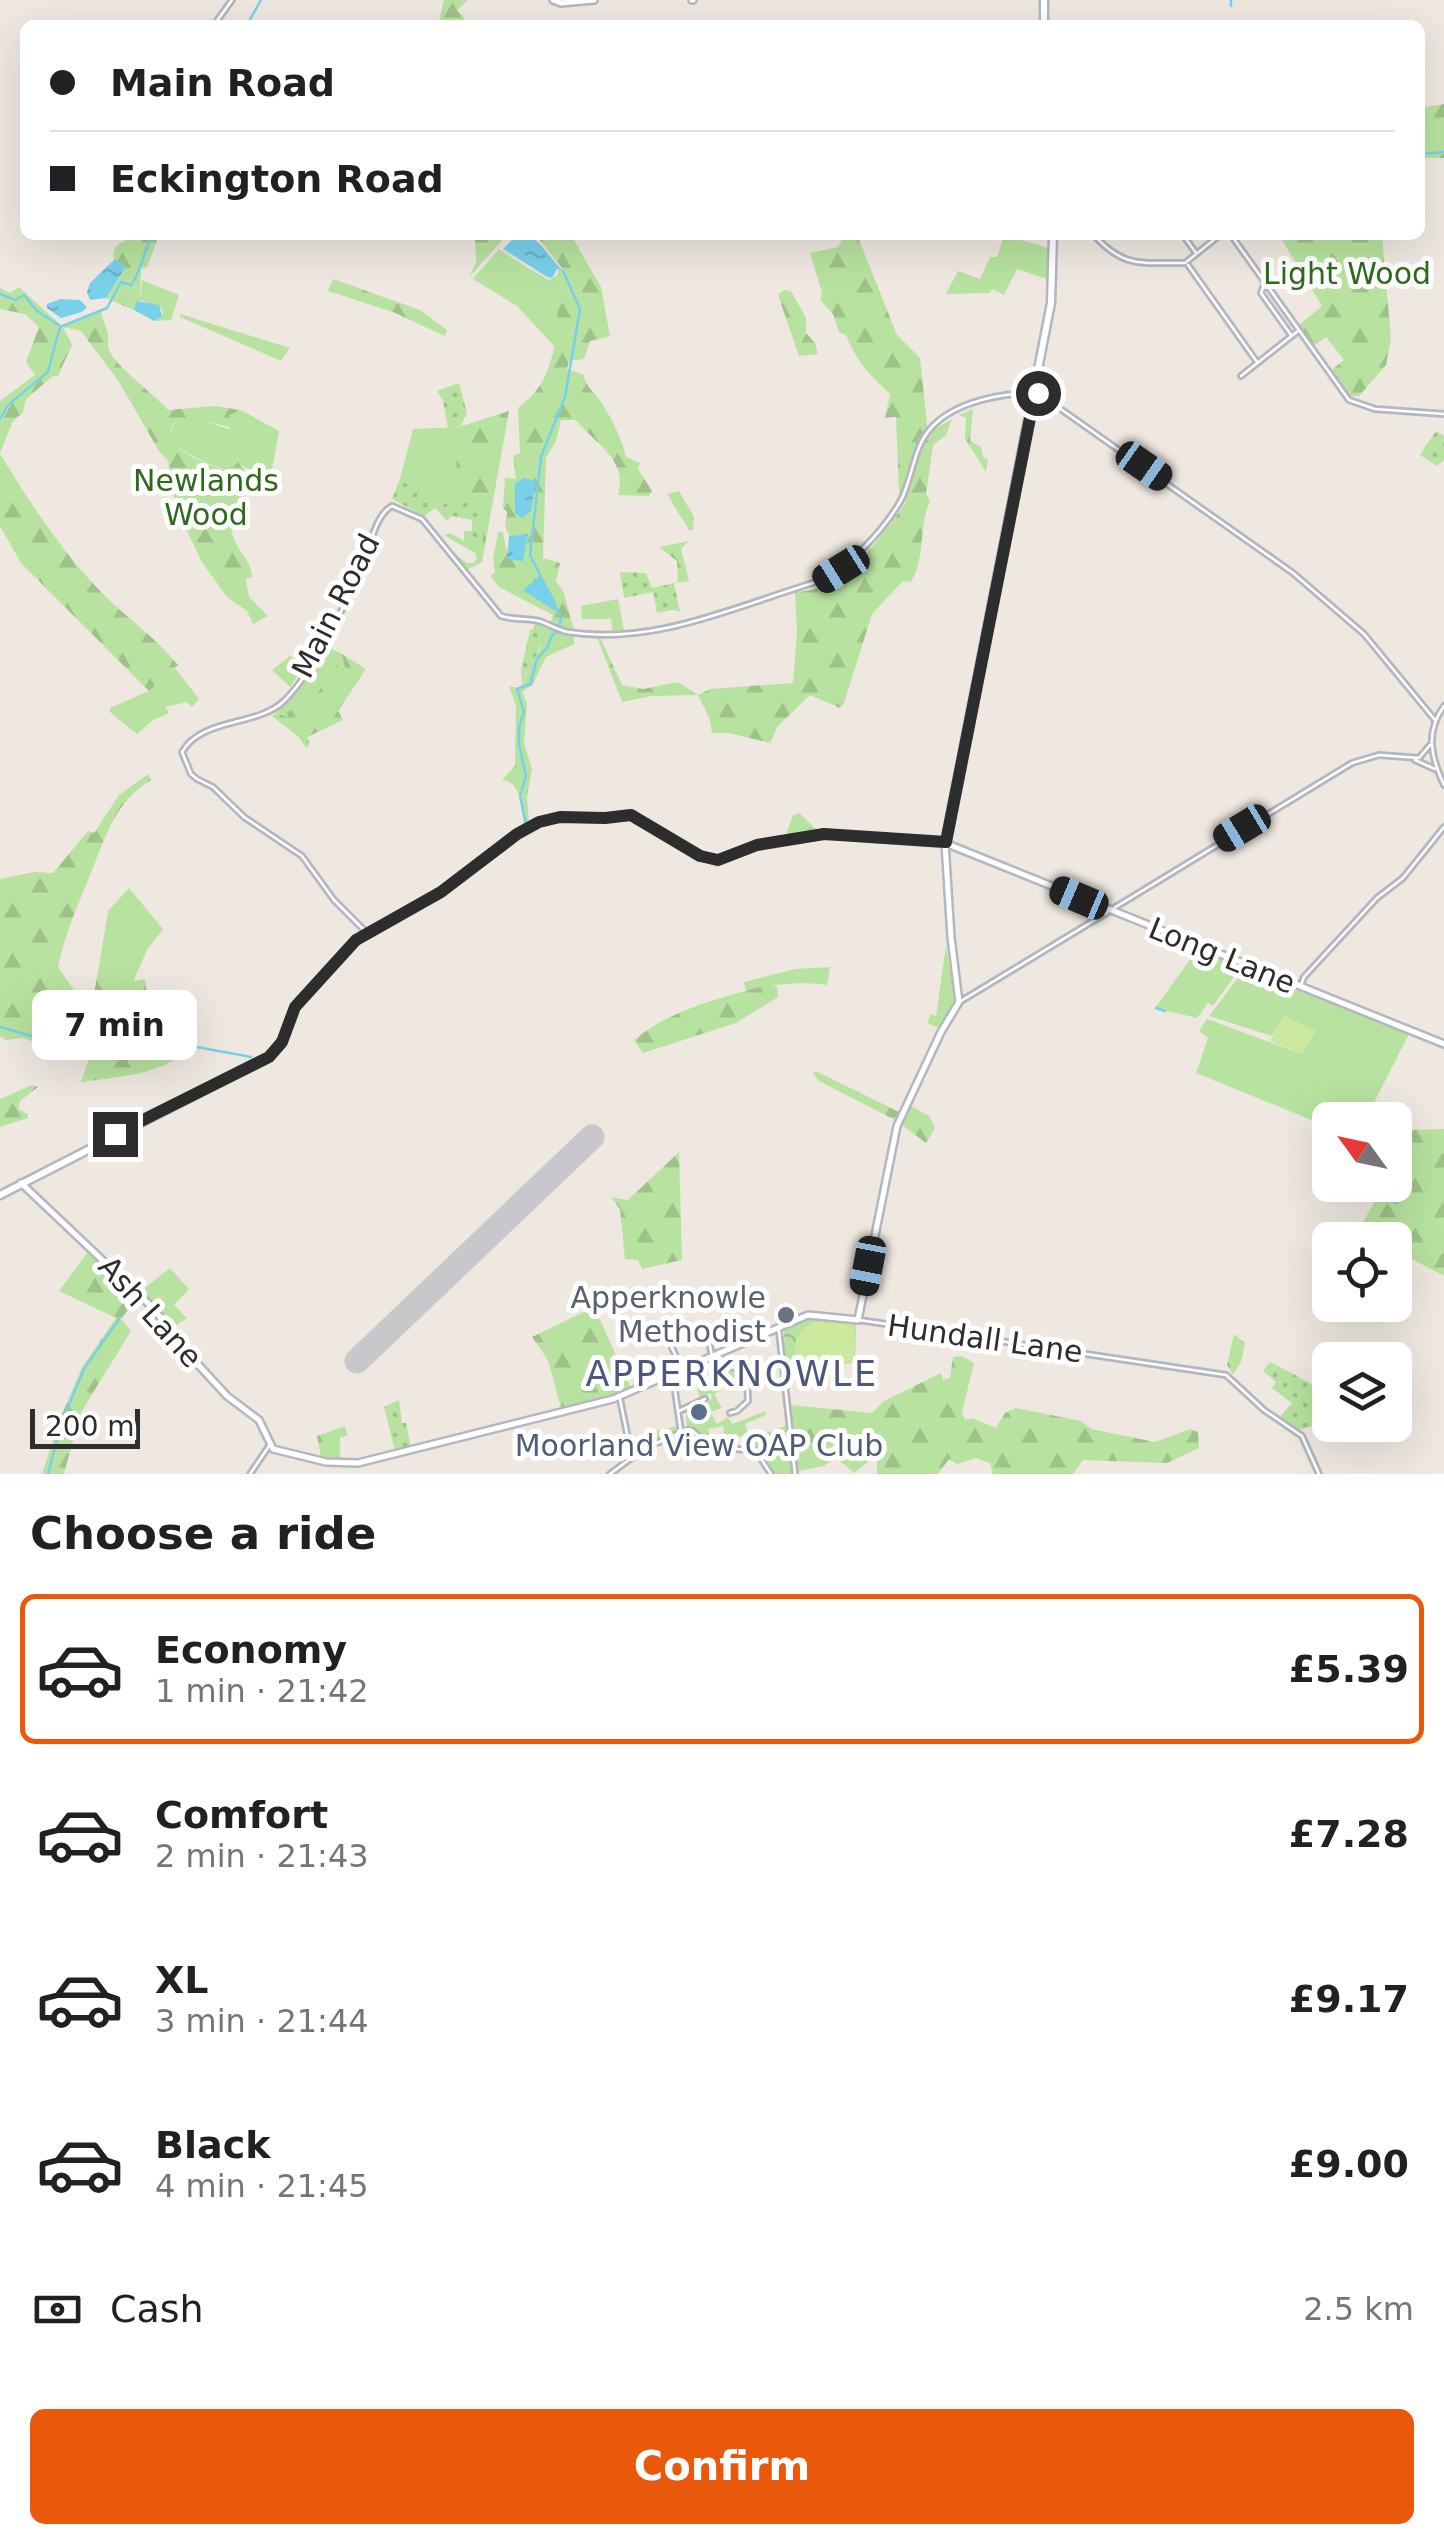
<!DOCTYPE html>
<html lang="en">
<head>
<meta charset="utf-8">
<style>
  body { margin:0; font-family:"DejaVu Sans",sans-serif; background:#f6f6f6; color:#202124; height:100vh; display:flex; flex-direction:column; font-size:38px; white-space:nowrap }
  * { box-sizing:border-box; margin:0 }
  p { font-size:32px; color:#757577 }
  .icon { flex:none; width:55px; height:55px; fill:none; stroke:currentColor; stroke-width:2; stroke-linecap:round; stroke-linejoin:round }
  .map { position:relative; height:1474px; overflow:hidden }
  .sheet { display:flex; flex-direction:column; background:#fff; flex:1 }
  .sheet>* { flex:none }
  .hud { position:absolute; left:20px; top:20px; width:1405px; height:220px; border-radius:15px; box-shadow:0 10px 40px #0002; display:grid; align-content:center; height:220px; padding:0 30px; background:#fff }
  .needle { width:65px; rotate:303deg }
  .fabs { position:absolute; left:1312px; top:1102px; display:grid; gap:20px }
  .fabs a { display:grid; place-items:center; width:100px; height:100px; border-radius:15px; background:#fff; box-shadow:0 10px 40px #0002; font-size:50px }
  .scale { position:absolute; left:30px; bottom:25px; width:110px; box-sizing:border-box; padding-left:10px; border:5px solid #2d2d2d; border-top:0; font-size:28px; line-height:35px; white-space:nowrap; color:#2d2d2d; -webkit-text-stroke:8px #fff; paint-order:stroke }
  .end { position:absolute; width:45px; height:45px; margin:-22px; border:12px solid #2d2d2d; background:#fff; box-shadow:0 0 0 5px #fff }
  .from { border-radius:50% }
  .bubble { position:absolute; height:70px; border-radius:15px; background:#fff; box-shadow:0 10px 40px #0002; font-size:32px; font-weight:800; line-height:70px; text-align:center }
  .car { position:absolute; width:30px; height:60px; margin:-30px -15px; border-radius:12px; box-shadow:0 0 8px 2px #0007; background:linear-gradient(#222 24%,#8ab4d8 0 40%,#222 0 76%,#8ab4d8 0 86%,#222 0) }
  .hud b { display:flex; align-items:center; gap:35px; height:95px; font-size:38px }
  .hud b+b { border-top:2px solid #e0e0e0 }
  .hud i { width:25px; height:25px; background:#202124 }
  ul { padding:0; list-style:none }
  li { display:flex; align-items:center; gap:30px; height:150px; margin:0 20px 15px; padding:0 10px; border:5px solid transparent; border-radius:15px }
  li div { flex:1 }
  li b { display:block; font-size:38px }
  li em { font-style:normal; font-weight:800 }
  li.active { border-color:#ea580c }
  li>.icon { width:90px; height:90px; stroke-width:1.5 }
  h2 { padding:0 30px; font-size:45px; line-height:120px }
  .pay { display:flex; align-items:center; gap:25px; height:110px; padding:0 30px; font-size:38px }
  .pay p { margin-inline-start:auto }
  .action { display:flex; gap:20px; margin-top:auto; padding:20px 30px }
  .action a { flex:1; height:115px; border-radius:15px; background:#ea580c; color:#fff; font-size:40px; font-weight:800; line-height:115px; text-align:center }
  .map>svg:first-child { display:block }
  .grass { fill:#b8e29f }
  .forest { fill:url(#forest-firs) }
  .park { fill:url(#park-crowns) }
  .garden { fill:url(#garden-dots) }
  .pitch { fill:#cae99c }
  .water { fill:url(#water-ripples) }
  .lines { fill:none; stroke-linecap:round; stroke-linejoin:round }
  .stream { stroke:#78d0eb; stroke-width:2.5 }
  .runway { stroke:#c8c7cb; stroke-width:25 }
  .minor-casing { stroke:#b4b7c0; stroke-width:8 }
  .tertiary-casing { stroke:#b4b7c0; stroke-width:10 }
  .secondary-casing { stroke:#b4b7c0; stroke-width:11 }
  .minor { stroke:#fff; stroke-width:2.5 }
  .tertiary { stroke:#fff; stroke-width:5 }
  .secondary { stroke:#fff; stroke-width:6 }
  .route { stroke:#2d2d2d; stroke-width:12 }
  .worship-dot { fill:#6b7280; stroke:#fff; stroke-width:4 }
  .service-dot { fill:#5c6f8a; stroke:#fff; stroke-width:4 }
  .labels { text-anchor:middle; stroke-width:10; stroke-linejoin:round; paint-order:stroke }
  .park-label { font-size:30px; fill:#2f691e; stroke:#fff }
  .street-label { font-size:30px; fill:#2d2d2d; stroke:#fff }
  .worship-label { font-size:30px; fill:#5b616d; stroke:#fff; text-anchor:end }
  .service-label { font-size:30px; fill:#4e5e75; stroke:#fff }
  .quarter-label { font-size:35px; letter-spacing:2.5px; fill:#4e587d; stroke:#fff }
</style>
</head>
<body>
<div class="map">
<svg width="1444" height="1474" viewBox="0 0 1444 1474">
  <defs>
    <pattern id="forest-firs" width="22" height="20" patternUnits="userSpaceOnUse" patternTransform="scale(2.5)"><rect width="22" height="20" fill="#b8e29f"/><path d="M5 1l3.5 6h-7zM16 11l3.5 6h-7z" fill="#9ec289"/></pattern>
    <pattern id="park-crowns" width="20" height="18" patternUnits="userSpaceOnUse" patternTransform="scale(2.5)"><rect width="20" height="18" fill="#b8e29f"/><path d="M2 6a3 3 0 1 1 6 0M12 15a3 3 0 1 1 6 0" fill="none" stroke="#9ec289"/></pattern>
    <pattern id="garden-dots" width="8" height="8" patternUnits="userSpaceOnUse" patternTransform="scale(2.5)"><rect width="8" height="8" fill="#b8e29f"/><path d="M2 2h.1M6 6h.1" fill="none" stroke="#9ec289" stroke-width="1.8" stroke-linecap="round"/></pattern>
    <pattern id="water-ripples" width="26" height="14" patternUnits="userSpaceOnUse" patternTransform="scale(2.5)"><rect width="26" height="14" fill="#78d0eb"/><path d="M2 4q2-2 4 0t4 0M15 11q2-2 4 0t4 0" fill="none" stroke="#68b3ca"/></pattern>
  </defs>
  <rect width="100%" height="100%" fill="#eee8e0"/>
  <path class="grass" d="M1004 235 1049 248 1050 280 1017 269 1004 295 992 289 990 293 946 294 958 271 980 279 990 257H997Z
    M499 249 528 268 559 307 556 348 517 306 473 279Z
    M142 280 179 295 171 320 154 321 163 314 162 309 140 300Z
    M180 314 290 348 281 361 180 317Z
    M241 410 279 431 270 481 238 463 229 471C208 463 185 457 170 437L175 421H204L228 429 233 427 230 415Z
    M459 427 457 497 440 507 419 487 400 479 413 429Z
    M0 454 22 489 0 503Z
    M618 599 624 630H612L611 619H582L581 606Z
    M332 649 342 654 348 684 343 691 337 667 333 702 316 714 296 709 286 718 276 713Z
    M310 651 313 654 290 687 272 670 290 656 295 659 301 652 305 655Z
    M175 668 199 699 192 707 187 702 165 707 169 713 153 720 137 734 110 712V708L149 691Z
    M129 888 163 929 147 950 133 982 100 960 108 911Z
    M946 945 955 1001 939 1028 927 1023 931 1014 936 1016Z
    M1197 950 1241 967 1213 1006 1208 1003 1197 1018 1155 1008Z
    M830 967 827 985C802 981 770 984 746 991L744 982 795 969Z
    M1245 969 1409 1034 1365 1120H1355L1330 1109 1319 1123 1196 1073 1208 1038 1199 1031 1207 1019 1302 1054 1285 1016 1272 1036 1209 1016Z
    M170 1268 189 1289 174 1305 187 1318 172 1328 142 1290Z
    M615 1353 632 1390 602 1399 591 1366Z
    M712 1366 741 1371 746 1382 734 1387 728 1373 718 1378 722 1390 714 1394 722 1408 710 1412 717 1424 728 1417 732 1424 766 1411V1415L745 1424 748 1434 769 1432 787 1425 794 1474H773L761 1451 755 1448 747 1449 745 1434 734 1441 735 1448 727 1446 723 1426 708 1429 712 1444 695 1430 687 1428 686 1412 708 1403 712 1398 711 1393 700 1397 697 1390 714 1375Z
    M677 1426 678 1431 632 1454 630 1448 645 1434Z"/>
  <path class="forest" d="M444 0H468L457 10 463 16 465 25H438Z
    M1444 104V158H1420V108Z
    M133 235H159L147 267 141 269 140 300 134 310 106 298 124 265 114 260C111 242 124 244 133 235Z
    M470 235H507L470 276 476 262 475 238Z
    M536 235H571L601 287 610 336 590 341 584 359 569 361 567 369 583 374C586 388 594 391 601 402 611 417 622 439 626 457L640 463 638 469 652 491 649 496 618 495C628 459 596 445 576 420H561L556 441 546 458 543 558 560 563 556 581 564 593 574 631 550 623 553 615 499 587 490 576 495 573 493 559 498 532H503L506 550 528 535 509 536 505 526 507 512 503 508 505 478 516 479 513 456 520 453 518 408C552 384 556 347 558 307L528 268 549 280 558 275V270L565 272Z
    M844 235 858 237 897 335 920 358 928 433 952 419 946 435 933 445 926 494 930 501C918 528 926 556 911 582L903 581 872 614 844 703 840 708 810 695 778 726 770 743 729 733H712L710 720 698 695 651 696 622 702 597 637 601 639 622 685 643 689 678 682 698 695 710 689 793 683 797 632 795 592C846 591 877 540 906 503L899 492 896 417 885 418 890 394C870 375 856 361 846 335L839 332 833 314 820 300 822 293 810 253 838 247Z
    M1279 235H1382L1391 339 1386 365 1359 396H1349L1329 372 1344 360 1326 337 1312 347 1297 327 1322 306Z
    M333 279 420 310 447 330 445 336 393 312 328 291Z
    M19 287 63 327 101 310C102 320 106 325 108 334 109 339 107 345 109 350 116 367 153 393 168 410L214 406 241 410 230 415 233 428 204 421H175C157 449 210 465 229 471L238 462 244 468C244 476 245 485 243 493 239 508 229 516 232 532 235 550 252 560 252 577L246 579 249 597 268 616 253 624 247 611 227 597 202 562 176 508 168 461 159 451 119 382 81 331 63 327 72 345 58 376H53L26 399 23 412 13 421 0 453V401L35 375 26 362 39 327 25 314 0 309V288L10 293Z
    M785 290 791 291 806 318V333L815 343 818 354 799 356 779 298V293Z
    M973 409 970 441 981 447 983 457 988 459 986 472 965 439 966 418 959 415Z
    M509 411 482 562 467 570 457 556 467 563H473L477 559 475 553 444 535 450 533 481 550 482 499 462 494 457 497 455 488 459 427Z
    M22 489C51 534 85 581 127 616 148 634 159 643 178 665L149 691 21 563 0 526V503Z
    M679 491 694 517 693 530H689L667 494Z
    M689 541 681 549 689 581 674 583 678 581 677 561 659 547Z
    M535 623 561 634 574 635V644L546 657 532 685 522 692 527 703 524 743 532 769 527 797 529 822 524 825C521 808 522 782 502 780L515 766 516 706 509 686 519 688C529 675 530 660 541 648L537 629 533 630Z
    M342 654 366 669 338 711 343 720 307 737 310 744 306 748 299 737 272 716 276 713 288 717 287 712 296 709 316 714 332 703 318 692 337 665 344 690 348 684Z
    M148 774 151 780C115 802 107 834 92 870 79 903 65 932 58 967L78 996 93 999 100 960 132 981 145 979 151 1030 160 1029 166 1048 186 1049C169 1074 110 1078 81 1082L90 1055 61 1051 23 1038 6 1040 0 1036V879L34 872 53 873 88 831 94 833 119 795Z
    M799 813 818 831 786 835 793 815Z
    M769 984 777 987 778 997 736 1023 643 1053 634 1040C673 1008 721 998 769 984Z
    M816 1071 899 1112 911 1085 906 1103 929 1116 935 1128 926 1143 897 1121 819 1081 813 1073Z
    M32 1085 38 1087 20 1101 18 1109 28 1114V1118L0 1127V1099Z
    M1444 1129V1276L1395 1250V1240H1379L1360 1229C1366 1214 1378 1201 1378 1185H1395V1136L1409 1130Z
    M679 1152 682 1260 642 1269 638 1260 625 1259 620 1209 611 1197 628 1200Z
    M88 1252 133 1294 128 1310 121 1319 131 1331 80 1414 64 1474H42L60 1419 82 1367 116 1318 59 1291Z
    M588 1310 596 1311 615 1353 591 1366 602 1399 561 1408 548 1360 532 1337Z
    M1234 1334 1245 1343 1241 1362 1233 1375 1227 1365Z
    M962 1356 974 1363 962 1412 965 1420 972 1418 996 1428 1005 1413 1016 1408 1081 1421 1091 1429 1155 1442 1190 1429 1198 1432 1199 1448 1167 1463 1083 1460 1073 1474H993L990 1463 976 1458 957 1464 949 1459 938 1474H877V1455L854 1473 836 1457 824 1466 798 1471 790 1405 872 1413 884 1401 941 1373 943 1380 950 1378 953 1357Z
    M345 1426 348 1436 340 1437V1459L321 1457 317 1436Z"/>
  <path class="park" d="M813 1317 856 1322 855 1363 785 1366 784 1331Z"/>
  <path class="garden" d="M459 383 467 413 461 426 448 428 443 401 437 391Z
    M1436 431 1444 436V460L1437 466 1420 455Z
    M400 479 419 487 440 507 462 494 482 499 483 551 464 541V531H472V520L452 516 447 521 435 508 424 516 392 499Z
    M620 572 646 573 652 588 674 583 680 612 672 610 657 613 653 592 624 598Z
    M537 628 545 633V637L522 683 521 669 530 630Z
    M1270 1362 1316 1386 1314 1391 1330 1396V1421L1300 1430 1280 1417 1292 1403 1272 1388 1276 1382 1263 1371Z
    M399 1400 402 1423H406L411 1447 395 1451 384 1407Z"/>
  <path class="pitch" d="M1285 1016 1316 1031 1302 1054 1270 1041Z
    M823 1318 854 1323V1357L849 1362 803 1364 796 1359C790 1338 804 1325 823 1318Z"/>
  <path class="water" d="M517 235C541 235 547 256 563 271L557 269 552 278 547 277 503 249Z
    M115 259 126 266 106 298 90 300 87 292 90 283Z
    M61 299 80 300 87 307 82 312 61 318 47 308V304Z
    M137 301 159 305 162 316 154 321 134 310Z
    M524 478 536 481 531 511 522 518 515 513V483Z
    M528 534 523 561 507 559 509 536Z
    M541 575 556 602 555 611 523 590Z"/>
  <g class="lines">
    <path class="stream" d="M1231 0V6
      M247 25 261 0
      M1420 154 1444 152
      M0 294 15 300 24 295 37 311 59 325
      M0 419 8 405 48 372 60 327 107 308 121 282 131 285C139 276 145 249 152 235
      M541 577 530 555 541 457 565 397 580 309 563 271
      M526 824 520 796 526 776 519 744V728L524 712 517 689 530 684 537 659 547 648 552 635 558 631 561 618 556 607
      M1156 1008 1165 1011
      M0 1027 31 1036 40 1033C56 1046 78 1040 95 1051L104 1048 115 1053 146 1054 197 1047 251 1057
      M1380 1198 1397 1203
      M48 1474 61 1424 84 1369 119 1319"/>
    <path class="runway" d="M357 1361 592 1137"/>
    <defs>
      <path id="minor" d="M214 25 232 0
        M1094 235C1124 269 1142 262 1185 263L1220 235
        M1183 235 1196 253
        M1231 235 1349 400 1375 409 1444 414
        M1188 265 1257 362
        M1264 285 1261 293 1291 335
        M1241 376 1298 331
        M1444 706C1425 732 1431 757 1444 785
        M1415 760 1435 769
        M1114 908 1352 763 1379 755 1419 758 1430 745
        M365 931 334 900 302 856 244 817 213 787 197 779 191 774 182 752C202 717 257 727 284 701 315 670 340 614 359 574 369 555 373 516 392 506L422 519 501 616C513 620 526 618 539 621 549 624 557 630 568 632 657 646 740 604 823 580 853 562 882 532 900 502 910 484 912 462 921 443 940 403 998 393 1038 393L1293 573 1364 634 1435 720
        M1301 985 1304 977 1377 898 1403 878 1444 827
        M961 1001 1108 912
        M859 1320 1226 1375 1264 1410 1302 1436 1319 1474
        M779 1331 795 1474
        M709 1341 712 1356
        M672 1348 682 1369
        M712 1359 718 1366 739 1368 747 1375 748 1401 737 1411 730 1413
        M673 1377 681 1432
        M620 1399 632 1458
        M679 1411 705 1399
        M250 1474 269 1446
        M610 1474 645 1448 687 1430 693 1431 709 1446 756 1451 771 1474"/>
      <path id="tertiary" d="M553 0 561 3 594 0
        M692 0H693
        M21 1183 153 1308 193 1359 227 1396 259 1420 273 1449 326 1462 358 1463 613 1399 808 1315 858 1320 897 1126 941 1032 959 1002 951 937 945 843 1444 1044"/>
      <path id="secondary" d="M1044 25V0
        M0 1195 269 1057 282 1041 295 1007 356 940 441 892 517 835 539 822 561 817 605 818 631 815 700 855 718 861 757 845 824 834 945 843 1051 303 1053 235"/>
    </defs>
    <use href="#minor" class="minor-casing"/>
    <use href="#tertiary" class="tertiary-casing"/>
    <use href="#secondary" class="secondary-casing"/>
    <use href="#minor" class="minor"/>
    <use href="#tertiary" class="tertiary"/>
    <use href="#secondary" class="secondary"/>
  </g>
  <g class="lines">
    <path class="route" d="M115 1134 269 1057 282 1042 295 1007 356 940 441 892 517 834 539 822 560 817 605 818 631 815 700 856 718 860 757 845 824 834 946 842 1035 393H1038"/>
  </g>
  <circle class="worship-dot" cx="786" cy="1315" r="10"/>
  <circle class="service-dot" cx="699" cy="1412" r="10"/>
  <g class="labels">
    <g class="park-label">
      <text x="1347" y="284">Light Wood</text>
      <text x="206" y="491">Newlands<tspan x="206" dy="34">Wood</tspan></text>
    </g>
    <g class="street-label">
      <text transform="translate(336 606) rotate(-63)" y="10">Main Road</text>
      <text transform="translate(1222 956) rotate(22)" y="10">Long Lane</text>
      <text transform="translate(150 1312) rotate(48)" y="10">Ash Lane</text>
      <text transform="translate(985 1339) rotate(8)" y="10">Hundall Lane</text>
    </g>
    <g class="worship-label">
      <text x="766" y="1308">Apperknowle<tspan x="766" dy="34">Methodist</tspan></text>
    </g>
    <g class="service-label">
      <text x="699" y="1456">Moorland View OAP Club</text>
    </g>
    <g class="quarter-label">
      <text x="732" y="1386">APPERKNOWLE</text>
    </g>
  </g>
</svg>
<div class="fabs">
<a><svg class="needle" viewBox="-14 -14 28 28"><path d="M0-13l5 13h-10z" fill="#e53935"/><path d="M0 13l5-13h-10z" fill="#757577"/></svg></a>
<a><svg class="icon" aria-label="locate" viewBox="0 0 24 24"><circle cx="12" cy="12" r="6"/><path d="M12 2v4M12 18v4M2 12h4M18 12h4"/></svg></a>
<a><svg class="icon" aria-label="layers" viewBox="0 0 24 24"><path d="M12 4l9 5-9 5-9-5zM3 14l9 5 9-5"/></svg></a>
</div>
<div class="scale">200 m</div>
<i class="end from" style="left:1038px;top:393px"></i>
<i class="end" style="left:115px;top:1134px"></i>
<div class="bubble" style="left:32px;top:990px;width:165px">7 min</div>
<i class="car" style="left:1144px;top:466px;rotate:125deg"></i>
<i class="car" style="left:841px;top:569px;rotate:238deg"></i>
<i class="car" style="left:1242px;top:828px;rotate:239deg"></i>
<i class="car" style="left:1079px;top:898px;rotate:293deg"></i>
<i class="car" style="left:868px;top:1266px;rotate:191deg"></i>
<div class="hud">
<b><i class="from"></i>Main Road</b>
<b><i></i>Eckington Road</b>
</div>
</div>
<section class="sheet">
<h2>Choose a ride</h2>
<ul>
<li class="active"><svg class="icon" aria-label="car" viewBox="0 0 24 24"><path d="M5 17H2v-5l4-1 3-4h7l3 4 3 1v5h-3M9 17h6M6 11h13"/><circle cx="7" cy="17" r="2"/><circle cx="17" cy="17" r="2"/></svg><div><b>Economy</b><p>1 min · 21:42</p></div><em>£5.39</em></li>
<li><svg class="icon" aria-label="car" viewBox="0 0 24 24"><path d="M5 17H2v-5l4-1 3-4h7l3 4 3 1v5h-3M9 17h6M6 11h13"/><circle cx="7" cy="17" r="2"/><circle cx="17" cy="17" r="2"/></svg><div><b>Comfort</b><p>2 min · 21:43</p></div><em>£7.28</em></li>
<li><svg class="icon" aria-label="car" viewBox="0 0 24 24"><path d="M5 17H2v-5l4-1 3-4h7l3 4 3 1v5h-3M9 17h6M6 11h13"/><circle cx="7" cy="17" r="2"/><circle cx="17" cy="17" r="2"/></svg><div><b>XL</b><p>3 min · 21:44</p></div><em>£9.17</em></li>
<li><svg class="icon" aria-label="car" viewBox="0 0 24 24"><path d="M5 17H2v-5l4-1 3-4h7l3 4 3 1v5h-3M9 17h6M6 11h13"/><circle cx="7" cy="17" r="2"/><circle cx="17" cy="17" r="2"/></svg><div><b>Black</b><p>4 min · 21:45</p></div><em>£9.00</em></li>
</ul>
<div class="pay"><svg class="icon" aria-label="cash" viewBox="0 0 24 24"><path d="M3 7h18v10H3z"/><circle cx="12" cy="12" r="2"/></svg>Cash<p>2.5 km</p></div>
<div class="action"><a>Confirm</a></div>
</section>
</body>
</html>
